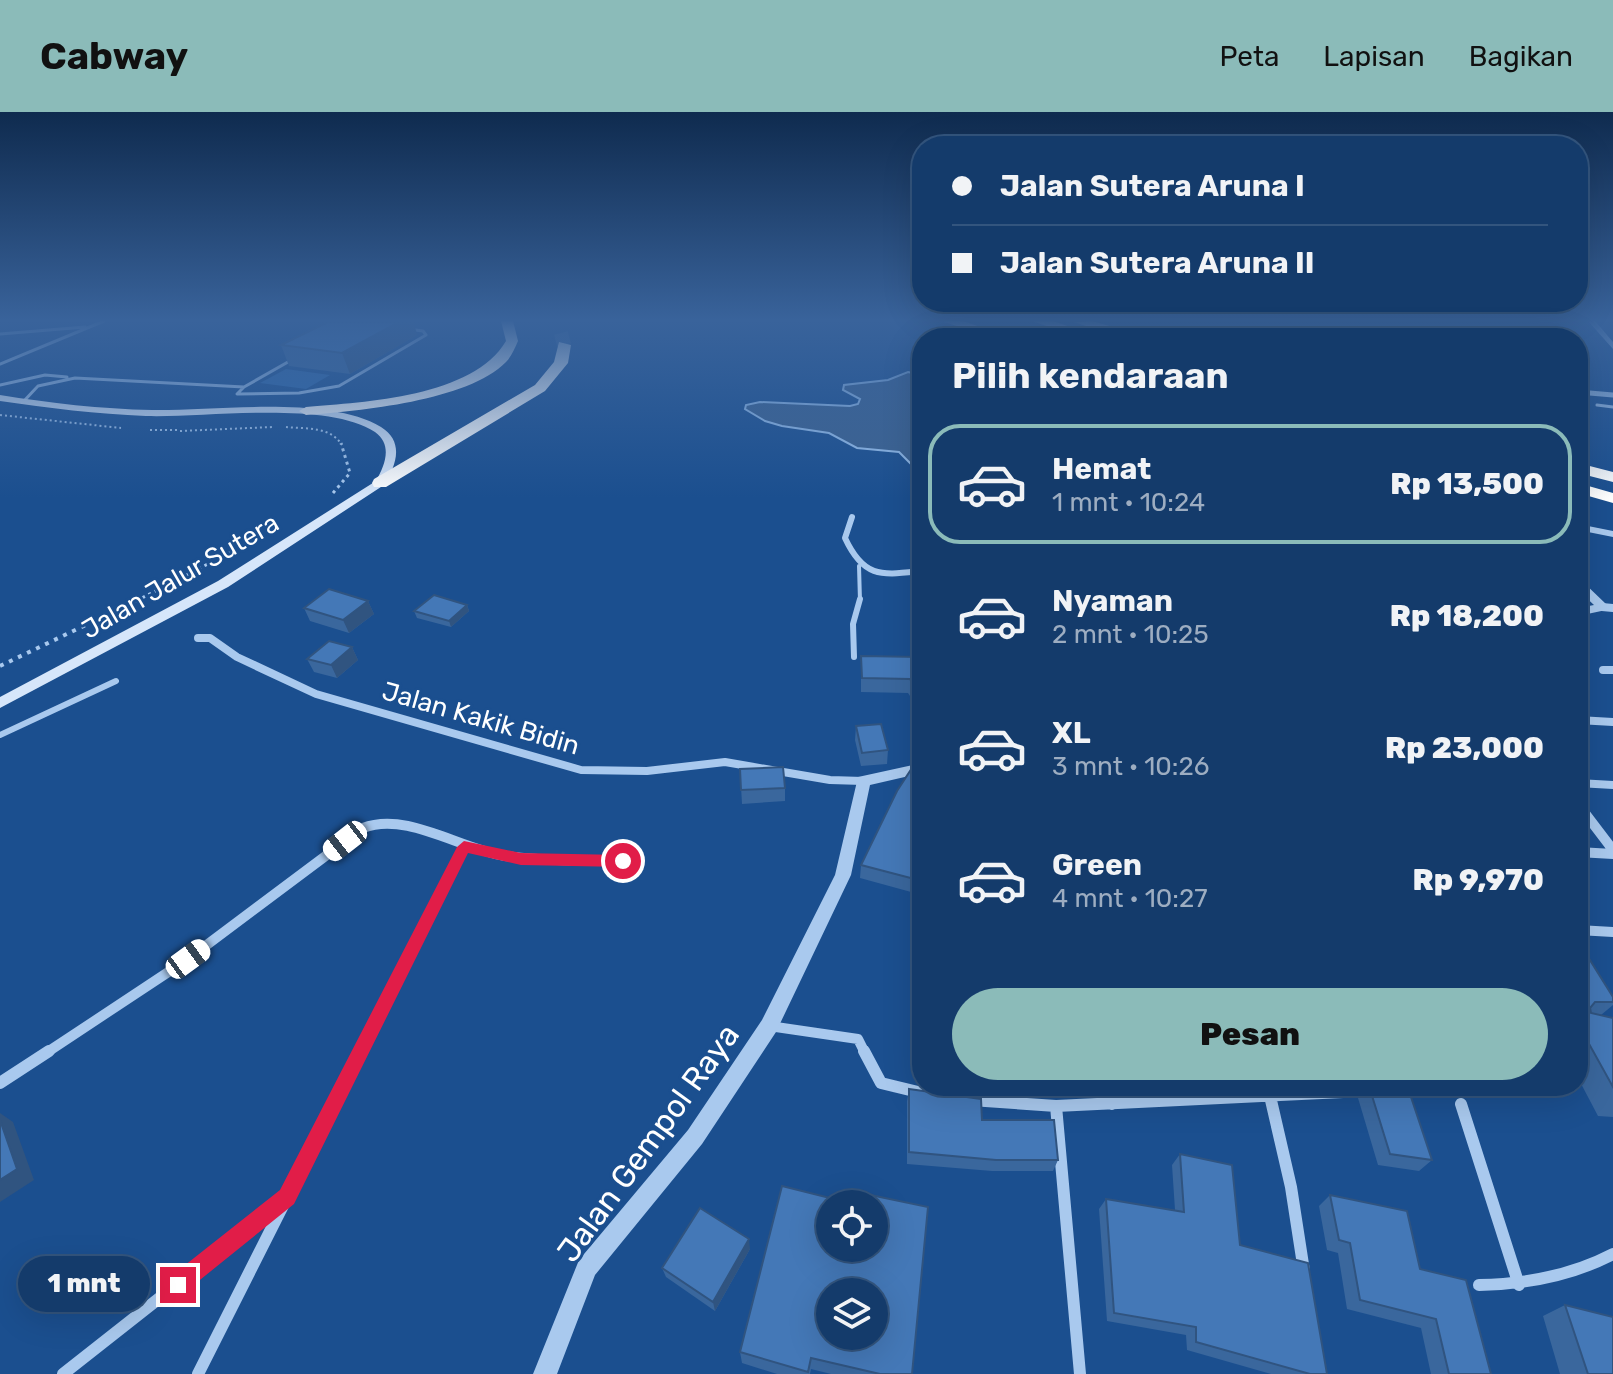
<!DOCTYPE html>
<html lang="id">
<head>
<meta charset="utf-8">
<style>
  body { margin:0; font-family:Rubik,sans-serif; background:#214673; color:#f1f3f6; height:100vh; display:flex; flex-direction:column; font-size:30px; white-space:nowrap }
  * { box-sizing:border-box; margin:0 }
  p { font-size:26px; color:#9dadc1 }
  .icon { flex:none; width:44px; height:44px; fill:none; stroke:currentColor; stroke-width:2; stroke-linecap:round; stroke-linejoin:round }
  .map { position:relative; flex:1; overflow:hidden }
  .side { position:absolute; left:912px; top:216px; width:676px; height:768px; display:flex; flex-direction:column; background:#143b6b; border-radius:32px; box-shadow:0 8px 32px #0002,0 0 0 2px #33557e }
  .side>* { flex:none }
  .hud { position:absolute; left:912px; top:24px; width:676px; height:176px; border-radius:32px; box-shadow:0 8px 32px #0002,0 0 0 2px #33557e; display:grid; align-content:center; height:176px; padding:0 40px; background:#143b6b }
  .tools { position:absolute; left:816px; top:1078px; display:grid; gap:16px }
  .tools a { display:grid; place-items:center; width:72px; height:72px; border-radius:50%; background:#143b6b; box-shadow:0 8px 32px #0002,0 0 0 2px #33557e; font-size:40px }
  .end { position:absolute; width:36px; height:36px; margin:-18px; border:10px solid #e11d48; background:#fff; box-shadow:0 0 0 4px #fff }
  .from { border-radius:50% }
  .bubble { position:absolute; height:56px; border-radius:28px; background:#143b6b; box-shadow:0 8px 32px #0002,0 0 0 2px #33557e; font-size:26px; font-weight:800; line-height:56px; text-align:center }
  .car { position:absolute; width:24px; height:48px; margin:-24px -12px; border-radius:10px; box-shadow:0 0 6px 2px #0007; background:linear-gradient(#fff 24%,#345 0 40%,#fff 0 76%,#345 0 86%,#fff 0) }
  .hud b { display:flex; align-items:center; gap:28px; height:76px; font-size:30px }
  .hud b+b { border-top:2px solid #33557e }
  .hud i { width:20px; height:20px; background:#f1f3f6 }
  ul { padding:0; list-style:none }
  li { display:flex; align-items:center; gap:24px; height:120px; margin:0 16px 12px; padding:0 24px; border:4px solid transparent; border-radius:32px }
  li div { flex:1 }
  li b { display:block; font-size:30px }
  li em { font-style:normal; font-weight:800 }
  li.on { border-color:#8bbbb9 }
  li>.icon { width:72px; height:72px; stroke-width:1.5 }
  h2 { padding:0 40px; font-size:36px; line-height:96px }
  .button { display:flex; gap:16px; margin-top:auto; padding:16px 40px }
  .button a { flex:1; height:92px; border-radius:48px; background:#8bbbb9; color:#111; font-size:32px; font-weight:800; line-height:92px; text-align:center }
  header { display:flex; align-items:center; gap:48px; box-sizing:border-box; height:112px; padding:0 40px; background:#8bbbb9; color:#111 }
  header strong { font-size:38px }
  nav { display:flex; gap:44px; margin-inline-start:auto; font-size:28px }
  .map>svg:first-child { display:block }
  .green { fill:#2e69ad }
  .water { fill:#3c6290; stroke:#9cc4f0; stroke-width:2 }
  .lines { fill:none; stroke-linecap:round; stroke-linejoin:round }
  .motorway-tunnel { stroke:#3d69a0; stroke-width:14; stroke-dasharray:14 7; stroke-linecap:butt }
  .path-far2 { stroke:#a9c9ee; stroke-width:2; stroke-dasharray:2 3; stroke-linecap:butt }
  .path-far1 { stroke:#a9c9ee; stroke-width:3; stroke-dasharray:3 4; stroke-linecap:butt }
  .path { stroke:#a9c9ee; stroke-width:4; stroke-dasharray:4 6; stroke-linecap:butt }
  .service-far2 { stroke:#a9c9ee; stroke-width:3 }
  .service-far1 { stroke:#a9c9ee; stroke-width:4 }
  .service { stroke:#a9c9ee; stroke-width:6 }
  .minor-far4 { stroke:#a9c9ee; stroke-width:5 }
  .minor-far3 { stroke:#a9c9ee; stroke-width:6 }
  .minor-far2 { stroke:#a9c9ee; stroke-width:8 }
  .minor-far1 { stroke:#a9c9ee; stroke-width:10 }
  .minor { stroke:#a9c9ee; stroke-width:12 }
  .tertiary { fill:#a9c9ee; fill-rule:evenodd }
  .secondary { fill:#d6e6fa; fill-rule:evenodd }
  .motorway { fill:#fff; fill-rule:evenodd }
  .wall { fill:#3a679d }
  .shaded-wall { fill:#305480 }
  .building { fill:#4478b7; stroke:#305480; stroke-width:2; fill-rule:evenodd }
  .route { fill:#e11d48 }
  .labels { text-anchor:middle; stroke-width:6; stroke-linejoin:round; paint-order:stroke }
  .street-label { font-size:26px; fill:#fff; stroke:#1b4f8f }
  .near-street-label { font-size:32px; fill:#fff; stroke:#1b4f8f }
</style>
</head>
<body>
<header>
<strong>Cabway</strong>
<nav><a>Peta</a><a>Lapisan</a><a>Bagikan</a></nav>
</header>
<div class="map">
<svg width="1613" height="1262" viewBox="0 0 1613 1262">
  <rect width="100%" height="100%" fill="#1b4f8f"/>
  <path class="green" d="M286 257 330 263 306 277 260 271Z"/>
  <path class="water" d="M908 260 922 263V363L899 340 857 336 829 321 782 314 765 309 745 297 746 293 760 290 850 294 858 292 860 287 843 278 844 273 888 268Z"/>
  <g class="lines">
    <path class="motorway-tunnel" d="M561 221 564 233"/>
    <path class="path-far2" d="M0 303 121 316
      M286 315C306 317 330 314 342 333
      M150 318H180
      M180 319 273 315"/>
    <path class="path-far1" d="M333 381 350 361 341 331
      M136 489 272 419"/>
    <path class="path" d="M0 554 140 487"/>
    <path class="service-far2" d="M362 211 423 219 426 223 339 274 299 281 237 282 244 275 355 212Z
      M0 222 85 215
      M0 252 104 209
      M0 273 45 263 67 265
      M23 290 38 274 75 266 244 275
      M1597 293 1613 295"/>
    <path class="service-far1" d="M859 454 860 489"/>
    <path class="service" d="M854 545 853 512 860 487
      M0 623 116 569"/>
    <path class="minor-far4" d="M1578 280 1613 283"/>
    <path class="minor-far3" d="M852 405 845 426C864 467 882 463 922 459"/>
    <path class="minor-far2" d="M1602 495 1613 496
      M198 526H210L237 545 316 582 581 658 647 659 725 650 830 668 863 669
      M1603 558H1613
      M1578 608 1613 610
      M1578 671 1613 673"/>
    <path class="minor-far1" d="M1578 692 1613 738
      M1578 740 1613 742
      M1578 818 1613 820
      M769 914 858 927 865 941
      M46 941 188 847 363 716C406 699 460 737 505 744 544 749 584 749 623 749
      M360 941 464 735"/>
    <path class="minor" d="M864 939 881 971 918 980
      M0 971 49 939
      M978 974V990
      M1108 974 1112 992
      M1270 984 1291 1075 1304 1159
      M971 988 1056 994 1343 980 1351 974
      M1461 992 1519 1173
      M1056 994 1080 1262
      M1479 1173C1526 1172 1571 1164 1613 1142
      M63 1262 284 1088
      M198 1262 361 939"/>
    <path class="tertiary" d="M1588 209H1595L1613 230V237Z
      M1578 412 1613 419V425L1578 418Z
      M1578 468 1582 469 1606 492V498L1578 504V496L1594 493 1578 478Z
      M922 651V661L870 673 851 763 776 920 702 1032 595 1163 557 1262H533L579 1148 688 1018 762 908 835 763 858 665Z"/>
    <path class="secondary" d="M0 283C50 291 101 297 152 298 214 299 327 283 381 315 405 330 396 354 384 373L228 475 0 596V585L218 469 376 369C385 353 393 333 375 320 326 288 205 306 146 304 97 302 48 296 0 289Z"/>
    <path class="motorway" d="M501 209H513L518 229C515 236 511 245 506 250 468 289 359 299 306 303L299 299 306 295C365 290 473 285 506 229Z
      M942 209H963L1012 226H992Z
      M1032 209H1053L1102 226H1082Z
      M1092 209 1141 223 1142 226H1122L1074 210Z
      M559 230 571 233 568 251 545 279 386 375H374L372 371 374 367 535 273 554 250Z
      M1578 351 1613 360V370L1578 361Z
      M1578 371 1613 381V391L1578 381Z"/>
  </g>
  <path class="wall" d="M417 223 350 262 289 254 281 233Z
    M368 489 374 502 349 521 310 509 304 496Z
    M467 493 469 499 451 515 417 506 414 499Z
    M352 535 358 548 337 566 314 560 307 547Z
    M861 544 922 545V602L908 581 861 580Z
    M856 614 888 638 887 652 861 654 855 628Z
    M740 657 785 676V689L742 692Z
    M922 659V783L860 766 861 753Z
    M1578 836 1613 885V893L1601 903 1613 906V1005L1598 1004 1578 966Z
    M1369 974 1432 1048 1419 1059 1378 1053 1358 986Z
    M909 977 982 1008 1058 1048 1053 1059H992L907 1052V989Z
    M1180 1042 1240 1133 1327 1262H1271L1187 1238 1186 1223 1107 1209 1099 1097 1106 1087 1175 1098 1172 1053Z
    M782 1074 912 1262H831L811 1257 810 1262H777L742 1251 740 1240Z
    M1330 1083 1420 1157 1491 1262H1431L1421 1216 1347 1197 1338 1141 1327 1138 1319 1094Z
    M750 1137 715 1199 666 1165 662 1156Z
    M1565 1193 1613 1262H1560L1543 1204Z"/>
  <path class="shaded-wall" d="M399 210H414L417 223 350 262 342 241Z
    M368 489 374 502 349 521 343 508Z
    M467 493 469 499 451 515 449 509Z
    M352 535 358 548 337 566 331 553Z
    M0 1001 13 1010 34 1068 0 1090Z
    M749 1127 750 1137 715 1199 713 1190Z"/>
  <path class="building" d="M328 210H399L342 241 281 233Z
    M329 477 368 489 343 508 304 496Z
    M434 483 467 493 449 509 414 499Z
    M329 529 352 535 331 553 307 547Z
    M861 544 922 545V586L910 567 862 566Z
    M881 612 888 638 862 641 856 614Z
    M783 655 785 676 741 678 740 657Z
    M912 656 922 659V769L861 753 897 679Z
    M1578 836 1583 837 1613 885V890H1595L1590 896 1591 901 1613 906V975L1578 912Z
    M1369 974 1409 979 1432 1048 1390 1042Z
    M909 977 981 987 982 1008H1054L1058 1048H996L909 1040Z
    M0 1008 17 1057 0 1068Z
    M1180 1042 1232 1053 1240 1133 1308 1151 1327 1262H1310L1196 1230V1215L1114 1201 1106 1087 1184 1100Z
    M782 1074 854 1092H830V1136H874V1092H859L861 1081 928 1095 912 1262H880L811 1246 808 1260 740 1240ZM830 1180H874V1224H830Z
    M1330 1083 1407 1099 1420 1157 1466 1168 1491 1262H1449L1436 1207 1360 1188 1350 1131 1339 1128Z
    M700 1096 749 1127 713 1190 662 1156Z
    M1565 1193 1613 1205V1262H1588Z"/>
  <linearGradient id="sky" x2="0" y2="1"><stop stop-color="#0f2b4f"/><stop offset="0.54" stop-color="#39639b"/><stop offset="1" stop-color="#39639b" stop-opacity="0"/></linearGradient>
  <rect width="1613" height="386" fill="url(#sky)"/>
  <path class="route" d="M464 729 521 741 623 743 630 749 623 755 521 753 468 741 294 1092 185 1180 178 1183 170 1180 167 1173 170 1165 280 1078 457 735Z"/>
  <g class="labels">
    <g class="street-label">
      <text transform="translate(180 464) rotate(-30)" y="9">Jalan Jalur Sutera</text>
      <text transform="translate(481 606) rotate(16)" y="9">Jalan Kakik Bidin</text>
    </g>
    <g class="near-street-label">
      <text transform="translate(648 1031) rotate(-54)" y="11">Jalan Gempol Raya</text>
    </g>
  </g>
</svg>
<div class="tools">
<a><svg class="icon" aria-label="locate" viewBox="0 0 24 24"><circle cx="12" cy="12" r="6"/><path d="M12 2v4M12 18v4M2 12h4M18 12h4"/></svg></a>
<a><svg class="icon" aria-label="layers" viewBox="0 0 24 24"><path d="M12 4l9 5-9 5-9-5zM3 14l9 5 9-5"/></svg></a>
</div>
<i class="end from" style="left:623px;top:749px"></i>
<i class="end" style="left:178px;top:1173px"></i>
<div class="bubble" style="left:18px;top:1144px;width:132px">1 mnt</div>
<i class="car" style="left:345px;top:729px;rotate:232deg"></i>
<i class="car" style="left:188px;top:847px;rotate:54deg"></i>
<div class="hud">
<b><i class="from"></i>Jalan Sutera Aruna I</b>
<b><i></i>Jalan Sutera Aruna II</b>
</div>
<section class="side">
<h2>Pilih kendaraan</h2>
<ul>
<li class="on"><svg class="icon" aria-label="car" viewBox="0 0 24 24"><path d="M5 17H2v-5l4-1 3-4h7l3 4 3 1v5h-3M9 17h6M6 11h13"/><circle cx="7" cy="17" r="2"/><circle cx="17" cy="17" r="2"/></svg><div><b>Hemat</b><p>1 mnt · 10:24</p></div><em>Rp 13,500</em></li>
<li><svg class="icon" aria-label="car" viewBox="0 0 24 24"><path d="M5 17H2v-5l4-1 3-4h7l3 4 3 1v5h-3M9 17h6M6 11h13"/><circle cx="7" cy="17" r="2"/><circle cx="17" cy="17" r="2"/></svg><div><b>Nyaman</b><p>2 mnt · 10:25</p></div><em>Rp 18,200</em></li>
<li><svg class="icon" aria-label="car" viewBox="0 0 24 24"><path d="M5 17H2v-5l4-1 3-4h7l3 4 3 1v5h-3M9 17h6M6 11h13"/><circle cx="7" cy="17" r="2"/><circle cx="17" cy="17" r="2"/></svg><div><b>XL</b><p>3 mnt · 10:26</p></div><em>Rp 23,000</em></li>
<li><svg class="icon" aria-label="car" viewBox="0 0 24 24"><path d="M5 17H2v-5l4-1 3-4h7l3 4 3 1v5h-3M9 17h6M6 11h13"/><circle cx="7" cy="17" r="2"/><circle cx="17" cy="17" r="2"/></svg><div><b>Green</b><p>4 mnt · 10:27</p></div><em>Rp 9,970</em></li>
</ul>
<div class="button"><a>Pesan</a></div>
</section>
</div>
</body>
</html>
